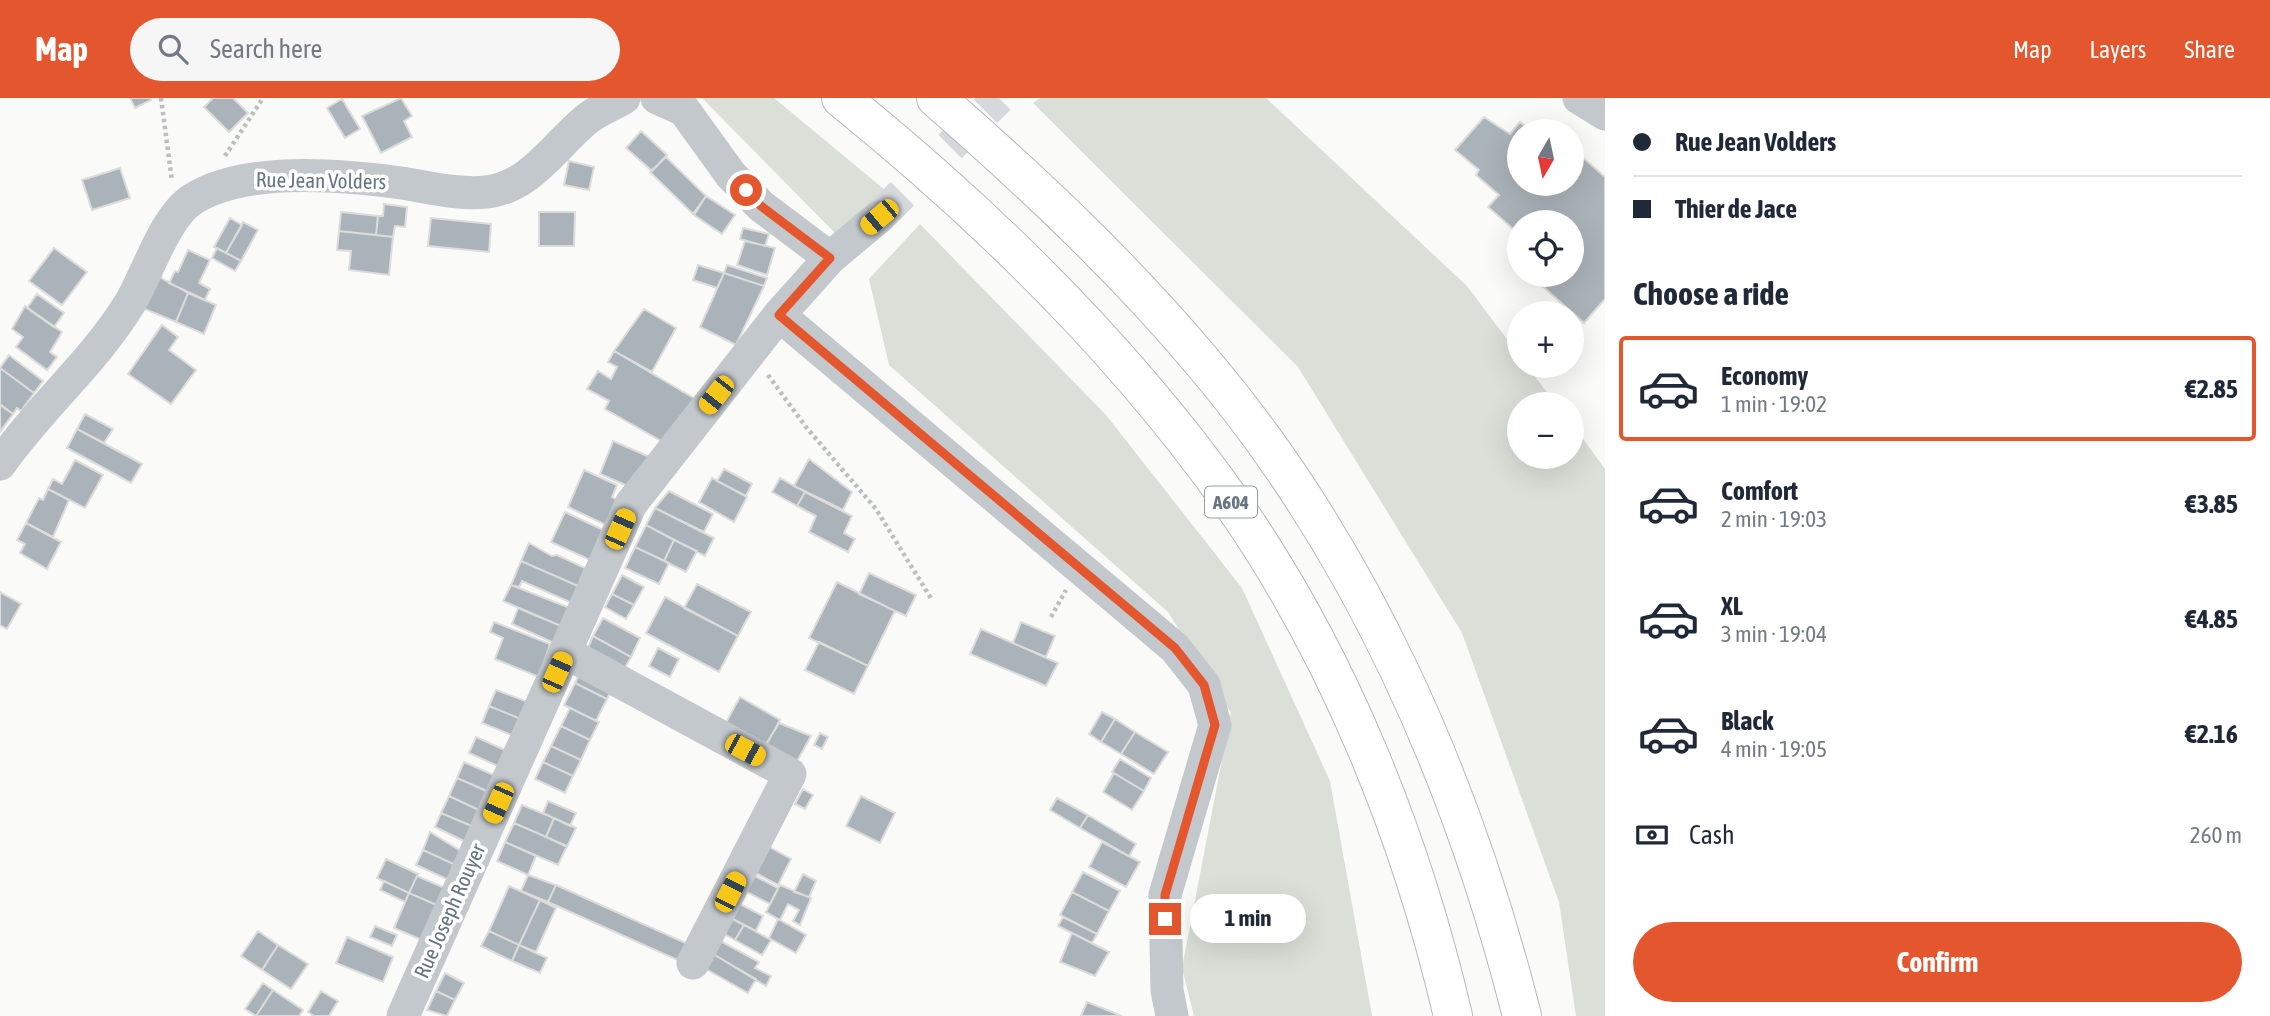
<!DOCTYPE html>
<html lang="en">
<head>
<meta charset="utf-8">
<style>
  body { margin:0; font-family:"Asap Condensed",sans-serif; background:#f6f6f7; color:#1f2937; height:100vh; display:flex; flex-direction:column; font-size:26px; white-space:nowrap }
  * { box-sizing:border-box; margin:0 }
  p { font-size:23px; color:#747a83 }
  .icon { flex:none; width:38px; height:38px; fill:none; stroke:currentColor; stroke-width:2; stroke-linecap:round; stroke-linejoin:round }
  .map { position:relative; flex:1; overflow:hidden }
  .side { display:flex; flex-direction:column; background:#fff; width:665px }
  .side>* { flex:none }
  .guide { display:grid; align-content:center; height:154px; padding:0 28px; background:#fff }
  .needle { width:46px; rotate:189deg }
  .tools { position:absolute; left:1507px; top:21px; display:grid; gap:14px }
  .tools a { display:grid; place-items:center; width:77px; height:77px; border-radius:50%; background:#fff; box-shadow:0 7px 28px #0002; font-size:35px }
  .end { position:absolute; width:32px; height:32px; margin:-16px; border:9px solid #e4572e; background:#fff; box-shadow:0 0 0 4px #fff }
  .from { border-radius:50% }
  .bubble { position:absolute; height:49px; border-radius:24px; background:#fff; box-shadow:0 7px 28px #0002; font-size:23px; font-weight:700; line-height:49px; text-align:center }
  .car { position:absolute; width:21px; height:42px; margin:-21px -10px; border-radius:9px; box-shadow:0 0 5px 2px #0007; background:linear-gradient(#f5c518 24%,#345 0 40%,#f5c518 0 76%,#345 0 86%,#f5c518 0) }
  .guide b { display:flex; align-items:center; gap:24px; height:66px; font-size:26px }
  .guide b+b { border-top:2px solid #e0e1e3 }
  .guide i { width:18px; height:18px; background:#1f2937 }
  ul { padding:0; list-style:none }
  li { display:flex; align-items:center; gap:21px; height:105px; margin:0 14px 10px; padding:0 14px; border:4px solid transparent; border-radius:7px }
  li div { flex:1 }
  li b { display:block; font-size:26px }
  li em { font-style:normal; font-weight:700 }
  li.active { border-color:#e4572e }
  li>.icon { width:63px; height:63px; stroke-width:1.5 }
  h2 { padding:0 28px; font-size:32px; line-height:84px }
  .pay { display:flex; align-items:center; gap:18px; height:77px; padding:0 28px; font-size:26px }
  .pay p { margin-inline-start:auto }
  .button { display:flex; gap:14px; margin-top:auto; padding:14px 28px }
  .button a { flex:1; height:80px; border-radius:42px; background:#e4572e; color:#fff; font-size:28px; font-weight:700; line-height:80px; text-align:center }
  header { display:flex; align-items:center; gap:42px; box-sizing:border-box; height:98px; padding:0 35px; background:#e4572e; color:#fff }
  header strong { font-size:33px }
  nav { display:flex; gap:38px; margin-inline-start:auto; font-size:24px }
  .search { width:490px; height:63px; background:#f6f6f7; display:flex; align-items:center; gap:18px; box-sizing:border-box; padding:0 24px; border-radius:38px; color:#747a83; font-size:26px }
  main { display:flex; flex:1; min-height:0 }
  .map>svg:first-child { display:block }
  .green { fill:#dadfd7 }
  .building { fill:#aab3b9; stroke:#dcdcda; stroke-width:2 }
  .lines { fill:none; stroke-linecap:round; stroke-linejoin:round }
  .minor-tunnel { stroke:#d5d9db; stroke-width:33; stroke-dasharray:33 17; stroke-linecap:butt }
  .highway-casing { stroke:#b4b9bd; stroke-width:40 }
  .path { stroke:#bbbfc2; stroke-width:4.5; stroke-dasharray:3.5 3.5; stroke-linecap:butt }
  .minor { stroke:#c3c8cc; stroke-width:33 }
  .highway { stroke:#fff; stroke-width:38 }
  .route { stroke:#e4572e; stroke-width:9 }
  .labels { text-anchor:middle; stroke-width:7; stroke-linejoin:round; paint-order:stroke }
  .shield { fill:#fff; stroke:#939fa8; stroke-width:2 }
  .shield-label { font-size:19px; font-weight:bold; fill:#657683 }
  .street-label { font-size:21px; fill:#657683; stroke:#fff }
</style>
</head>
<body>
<header>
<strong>Map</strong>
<div class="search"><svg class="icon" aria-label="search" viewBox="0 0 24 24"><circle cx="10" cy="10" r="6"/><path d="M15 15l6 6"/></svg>Search here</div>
<nav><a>Map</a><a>Layers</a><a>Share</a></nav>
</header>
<main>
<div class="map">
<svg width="1605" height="918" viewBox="0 0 1605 918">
  <rect width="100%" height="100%" fill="#fafaf8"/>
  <path class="green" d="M702 0H774L885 92 838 138Z
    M1040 0H1266L1467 188 1519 257V268H1527L1556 306H1519V359H1572V326L1605 371V918H1576L1559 804 1462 535 1298 269 1033 5Z
    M920 126 1106 317 1242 490 1330 683 1372 918H1194L1182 870 1231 615 1168 514 889 267 869 181Z"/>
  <path class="building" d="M130 0H150L151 2 135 10Z
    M213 0H233L248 15 229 34 204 9Z
    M401 0 412 18 404 23 412 39 381 55 362 18Z
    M342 1 360 31 345 40 327 10Z
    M1484 19 1510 36 1520 24 1531 33H1519V86H1572V50L1605 79V201L1584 225 1530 177H1572V124H1519V136L1488 109 1499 97 1476 77 1479 72 1455 52Z
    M641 33 667 57 652 73 626 50Z
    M666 59 706 98 693 116 650 74Z
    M569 63 594 69 589 92 564 87Z
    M120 70 130 100 92 112 82 82Z
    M706 98 735 117 722 136 694 117Z
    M384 106 407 109 405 129 395 128 393 139 376 137 378 118H383Z
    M341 114 378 118 376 137 339 133Z
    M539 114H575L574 148H539Z
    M230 120 242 127 226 155 214 149Z
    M431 120 491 126 489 154 428 148Z
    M243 124 258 132 241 163 226 155Z
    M743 130 769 136 765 148 740 141Z
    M339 133 393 139 389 177 349 172 351 153 337 152Z
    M745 143 775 150 767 177 737 167Z
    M54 150 87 174 62 207 29 183Z
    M217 150 241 163 235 173 212 160Z
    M188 152 210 162 199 185 210 191 205 202 169 185 175 173 178 174Z
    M698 167 724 175 717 190 693 182Z
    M727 167 767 180 764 188 724 175Z
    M724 175 764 188 736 247 700 229Z
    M154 176 188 195 176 224 140 209Z
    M188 195 216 207 204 236 176 224Z
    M37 196 64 215 54 229 27 210Z
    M25 208 62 234 50 254 57 259 47 272 16 249 23 239 12 231Z
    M644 211 676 230 652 274 614 253Z
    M162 227 178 239 169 252 196 272 171 306 128 276Z
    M614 253 697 302 663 344 605 311 609 303 587 291 598 273 611 281 617 269 608 264Z
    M9 257 43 283 34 295 0 270Z
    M0 270 34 295 21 313 17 310 13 316 0 306Z
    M0 307 13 316 0 334Z
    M85 316 113 331 104 345 77 331Z
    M77 331 142 366 131 385 67 350Z
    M613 343 652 360 630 389 600 376Z
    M809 361 852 394 843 412 794 388Z
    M75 362 103 377 85 410 48 391 53 381 62 386Z
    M724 371 752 386 746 398 717 383Z
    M584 372 617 387 612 399 617 402 606 427 568 409Z
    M712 380 747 399 734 424 699 404Z
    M780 380 805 394 797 408 772 394Z
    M48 391 69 402 53 439 26 425 39 400 43 402Z
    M669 393 713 416 704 434 655 410Z
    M805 394 852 418 844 435 855 441 848 454 809 434 816 418 797 408Z
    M655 410 714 440 705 458 646 427Z
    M565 414 603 432 590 462 551 444Z
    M26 425 61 444 47 471 20 455 25 446 17 442Z
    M646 427 674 442 664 463 635 449Z
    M674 442 697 453 686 474 664 463Z
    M529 445 552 458 557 457 585 470 578 488 521 463Z
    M635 449 669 465 659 486 625 470Z
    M521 463 578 488 572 505 522 483 519 489 511 487Z
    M869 475 916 497 906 518 859 496Z
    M622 477 644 489 634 507 612 496Z
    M837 484 895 513 868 568 809 540Z
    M697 486 751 514 738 538 684 510Z
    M511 487 570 510 561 528 503 503Z
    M0 494 21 506 7 531 0 527Z
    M612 496 634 507 626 521 605 509Z
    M665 499 738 538 719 574 646 535Z
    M518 510 561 528 554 545 512 526Z
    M603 520 640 540 631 559 593 538Z
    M494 524 550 546 539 579 495 561 503 540 490 534Z
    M1021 524 1055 538 1046 559 1013 545Z
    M981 531 1058 565 1046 588 970 556Z
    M593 538 631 559 621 577 585 557Z
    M819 544 868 568 854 596 805 572Z
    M658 550 679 561 670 579 649 568Z
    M582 571 614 587 607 601 575 585Z
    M575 585 607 601 596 623 564 607Z
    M496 592 528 604 521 621 489 608Z
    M740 599 780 622 764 651 724 628Z
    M489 608 521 621 514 638 482 625Z
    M570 610 599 624 590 642 561 628Z
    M1102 614 1115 621 1101 644 1089 636Z
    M1115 621 1135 634 1121 656 1101 644Z
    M779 625 811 638 796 665 765 648Z
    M561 628 590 642 581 662 551 648Z
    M1135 634 1168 654 1154 676 1121 656Z
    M820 635 828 639 822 651 814 647Z
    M476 639 507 653 500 669 469 655Z
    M551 648 581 662 573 678 543 664Z
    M1120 661 1151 680 1144 693 1112 674Z
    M464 664 496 678 489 694 457 680Z
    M543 664 573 678 565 695 535 681Z
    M1114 675 1144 693 1132 712 1103 694Z
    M457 680 489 694 481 713 449 698Z
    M803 691 813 697 805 711 795 706Z
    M449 698 481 713 474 729 441 715Z
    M861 698 895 715 880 745 846 728Z
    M1057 700 1088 717 1080 730 1050 712Z
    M548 703 576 715 570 728 543 715Z
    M522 707 554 720 546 739 514 725Z
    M441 715 474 729 468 745 435 729Z
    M1088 717 1136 746 1129 758 1080 730Z
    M554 720 576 730 567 749 546 739Z
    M514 725 567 748 558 767 505 744Z
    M430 734 464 755 458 768 423 752Z
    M505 744 536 758 528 777 497 763Z
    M1102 744 1140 764 1126 789 1089 769Z
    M764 746 791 761 778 787 750 772Z
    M423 752 458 768 451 783 416 767Z
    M386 761 418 776 409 795 377 780Z
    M1083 774 1120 793 1109 813 1072 794Z
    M749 775 778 790 770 806 741 791Z
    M803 776 816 783 809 799 794 794Z
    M528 777 556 787 548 804 521 793Z
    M417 778 447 791 439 808 409 795Z
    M384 783 409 795 405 804 380 792Z
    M556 787 690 847 682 864 548 804Z
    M780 787 811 800 800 827 793 823 799 812 788 806 780 822 766 814Z
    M509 788 540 802 519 847 489 833Z
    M1072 794 1109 813 1097 836 1060 817Z
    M409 795 439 808 424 843 394 830Z
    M540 802 556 810 536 854 519 847Z
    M734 803 763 818 756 833 727 818Z
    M727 818 744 827 735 842 719 833Z
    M1063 819 1097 836 1092 845 1058 828Z
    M778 821 806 837 796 855 769 840Z
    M744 827 771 842 762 857 735 842Z
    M375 828 397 837 392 848 370 839Z
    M258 833 278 847 262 872 241 858Z
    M489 833 519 847 512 863 481 848Z
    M1072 835 1109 854 1095 878 1060 864Z
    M347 839 393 859 383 884 336 865Z
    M715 840 759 864 755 870 771 878 766 888 708 853Z
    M278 847 308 866 291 891 262 872Z
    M519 847 547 860 540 875 512 863Z
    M708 853 756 881 748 895 699 867Z
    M445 875 464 885 455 902 436 893Z
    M263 885 273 892 256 918 245 911Z
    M273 892 303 912 299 918H256Z
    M321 893 338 903 329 918H314L308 914Z
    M436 893 455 902 447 918 427 912Z
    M1087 904 1122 918H1081Z"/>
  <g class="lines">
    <path class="minor-tunnel" d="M879 119 999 0"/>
    <defs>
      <path id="highway" d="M841 0C987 118 1125 253 1233 406 1339 558 1411 738 1453 918
        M936 0C1031 83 1123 169 1205 267 1362 453 1463 684 1522 918"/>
    </defs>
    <use href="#highway" class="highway-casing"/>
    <path class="path" d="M161 0 172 83
      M225 58 263 0
      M768 277 806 329 876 411 932 502
      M1051 519 1066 492"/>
    <path class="minor" d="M657 0 684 12 731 77 761 108 830 160
      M1579 0 1605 16
      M779 217 1175 550 1204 587 1215 627 1165 797 1167 892 1172 918
      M0 366C40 309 94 264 130 205 147 177 165 118 193 101 245 68 342 77 401 85 428 89 459 97 486 94 530 90 556 46 587 21 598 12 612 7 624 0
      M565 554 790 676 693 865
      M403 918 631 406 779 217 830 160 879 119"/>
    <use href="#highway" class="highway"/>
  </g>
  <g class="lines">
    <path class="route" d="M746 92 761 108 830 160 779 217 1175 550 1204 587 1215 627 1165 797V821"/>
  </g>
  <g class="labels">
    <rect class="shield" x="1205" y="388.5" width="52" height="31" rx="5"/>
    <g class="shield-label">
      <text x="1231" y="411">A604</text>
    </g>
    <g class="street-label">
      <text transform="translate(321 83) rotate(1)" y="7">Rue Jean Volders</text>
      <text transform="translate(450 813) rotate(-66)" y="7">Rue Joseph Rouyer</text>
    </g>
  </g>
</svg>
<div class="tools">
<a><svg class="needle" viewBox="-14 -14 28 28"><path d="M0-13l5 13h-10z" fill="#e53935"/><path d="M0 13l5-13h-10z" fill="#747a83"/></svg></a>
<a><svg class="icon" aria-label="locate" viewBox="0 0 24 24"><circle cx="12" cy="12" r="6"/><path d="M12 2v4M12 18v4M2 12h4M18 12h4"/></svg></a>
<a>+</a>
<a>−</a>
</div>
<i class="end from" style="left:746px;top:92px"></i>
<i class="end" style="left:1165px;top:821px"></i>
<div class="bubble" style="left:1190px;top:796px;width:116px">1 min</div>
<i class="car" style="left:879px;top:119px;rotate:230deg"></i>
<i class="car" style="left:716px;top:297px;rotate:218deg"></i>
<i class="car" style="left:620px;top:431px;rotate:24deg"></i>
<i class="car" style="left:557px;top:574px;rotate:24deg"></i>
<i class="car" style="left:745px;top:652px;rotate:118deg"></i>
<i class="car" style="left:498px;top:705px;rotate:204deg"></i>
<i class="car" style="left:730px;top:794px;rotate:27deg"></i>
</div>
<section class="side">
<div class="guide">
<b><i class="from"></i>Rue Jean Volders</b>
<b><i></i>Thier de Jace</b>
</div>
<h2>Choose a ride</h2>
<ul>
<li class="active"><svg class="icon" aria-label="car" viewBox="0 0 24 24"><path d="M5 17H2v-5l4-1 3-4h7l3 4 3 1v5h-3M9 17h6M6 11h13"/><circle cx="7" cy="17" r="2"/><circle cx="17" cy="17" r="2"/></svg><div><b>Economy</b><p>1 min · 19:02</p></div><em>€2.85</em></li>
<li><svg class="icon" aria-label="car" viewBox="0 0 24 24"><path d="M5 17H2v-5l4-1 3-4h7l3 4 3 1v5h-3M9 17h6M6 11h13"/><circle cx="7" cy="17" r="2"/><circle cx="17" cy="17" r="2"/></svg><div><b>Comfort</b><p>2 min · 19:03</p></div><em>€3.85</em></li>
<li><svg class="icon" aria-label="car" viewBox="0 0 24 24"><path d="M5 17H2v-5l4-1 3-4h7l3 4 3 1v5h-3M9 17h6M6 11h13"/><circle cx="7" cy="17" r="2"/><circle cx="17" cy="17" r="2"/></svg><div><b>XL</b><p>3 min · 19:04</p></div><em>€4.85</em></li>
<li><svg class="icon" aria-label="car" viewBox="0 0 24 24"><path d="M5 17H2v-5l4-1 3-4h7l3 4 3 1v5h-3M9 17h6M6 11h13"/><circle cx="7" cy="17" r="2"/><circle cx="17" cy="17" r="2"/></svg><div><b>Black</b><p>4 min · 19:05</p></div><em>€2.16</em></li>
</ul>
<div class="pay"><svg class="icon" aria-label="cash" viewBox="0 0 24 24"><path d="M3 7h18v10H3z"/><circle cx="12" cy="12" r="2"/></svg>Cash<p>260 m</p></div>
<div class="button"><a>Confirm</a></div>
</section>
</main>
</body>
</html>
